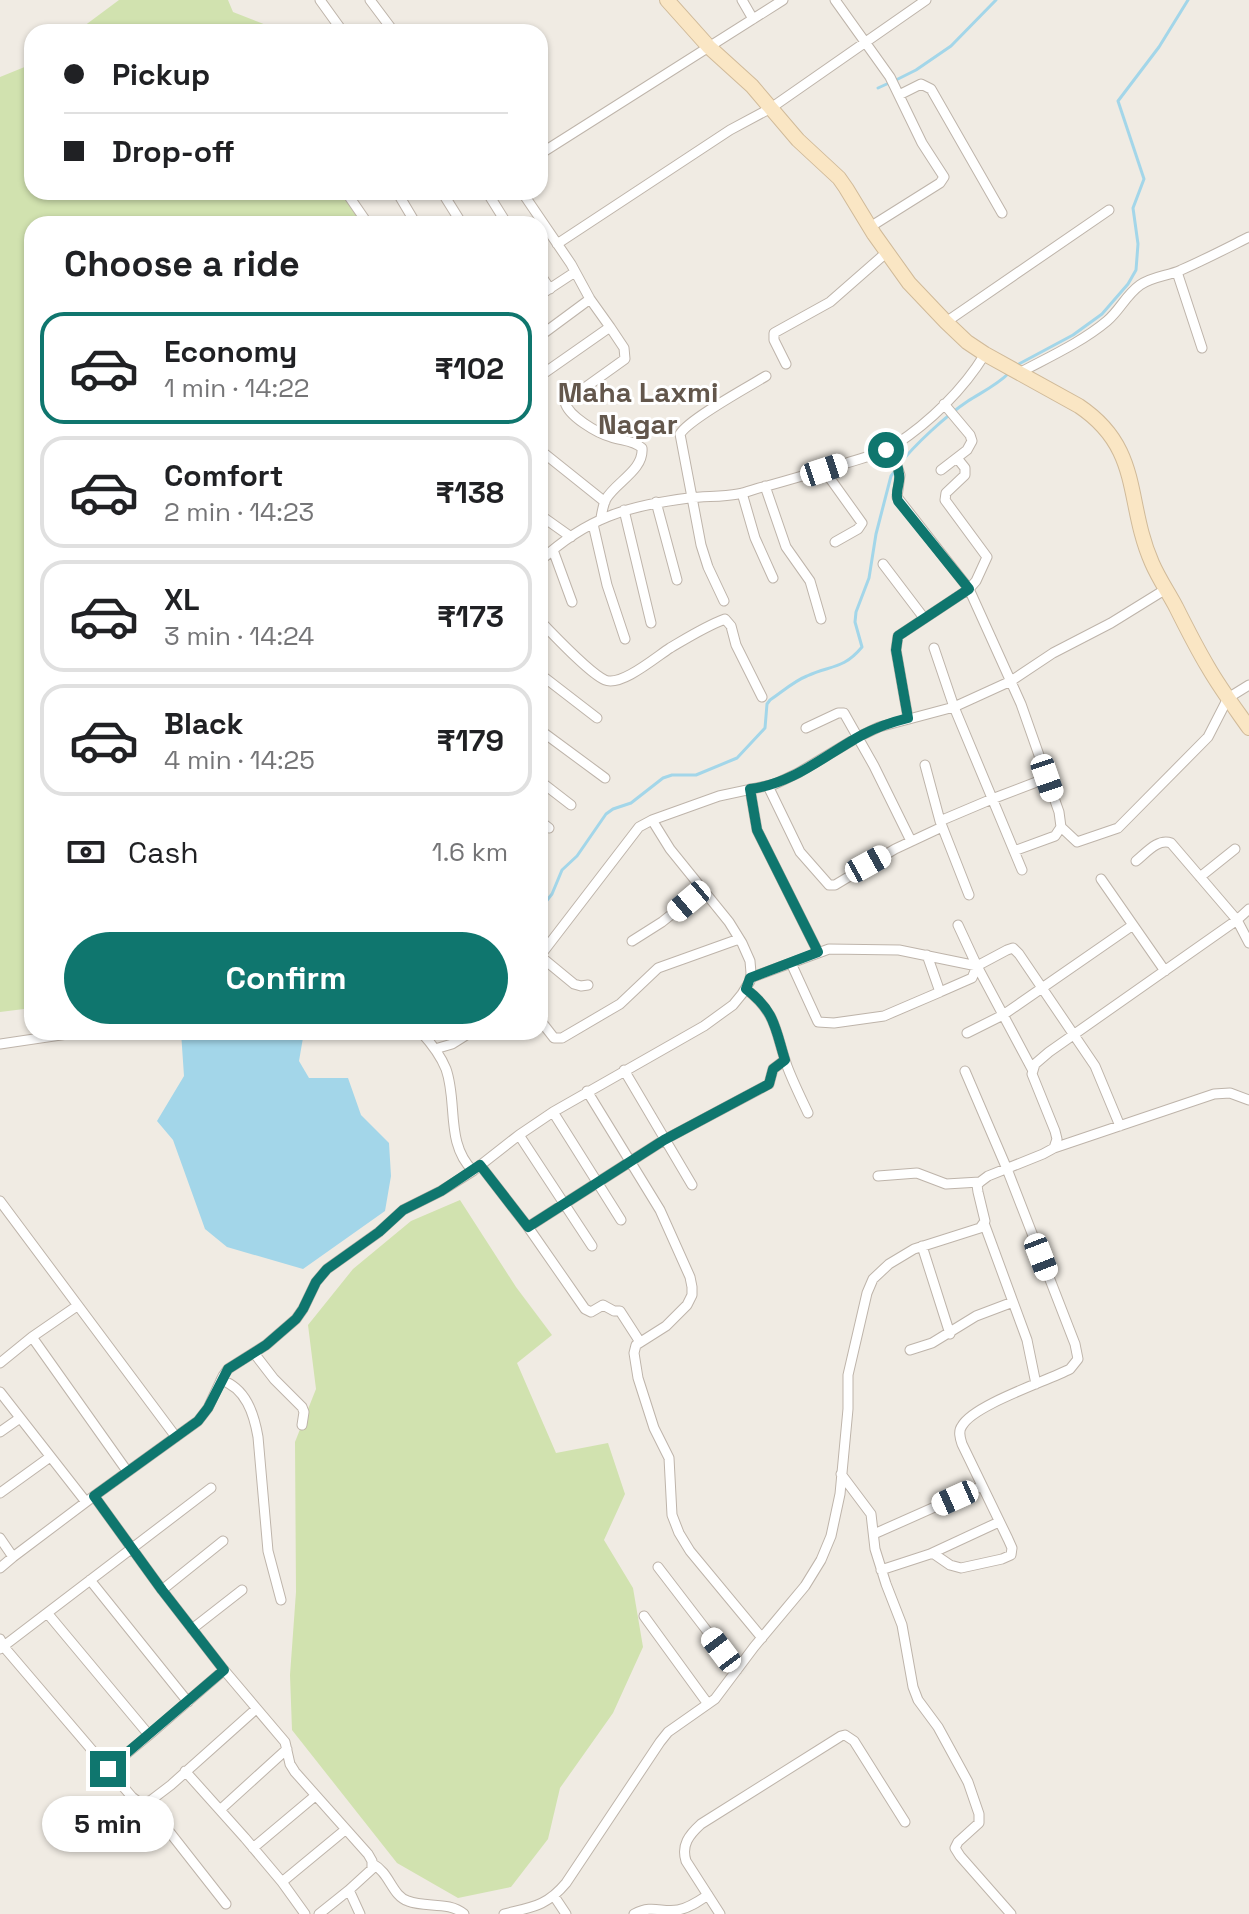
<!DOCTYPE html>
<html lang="en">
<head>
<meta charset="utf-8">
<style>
  body { margin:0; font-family:"Space Grotesk",sans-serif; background:#f6f6f6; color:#202124; height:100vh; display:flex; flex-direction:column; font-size:30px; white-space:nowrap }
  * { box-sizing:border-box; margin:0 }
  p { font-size:26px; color:#757577 }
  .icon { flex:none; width:44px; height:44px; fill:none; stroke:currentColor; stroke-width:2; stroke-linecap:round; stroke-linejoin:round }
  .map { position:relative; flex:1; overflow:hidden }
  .sheet { position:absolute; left:24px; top:216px; width:524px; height:824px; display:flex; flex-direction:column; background:#fff; border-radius:24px; box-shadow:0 2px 6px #0004 }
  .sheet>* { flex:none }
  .guide { position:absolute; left:24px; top:24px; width:524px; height:176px; border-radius:24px; box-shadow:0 2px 6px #0004; display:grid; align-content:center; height:176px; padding:0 40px; background:#fff }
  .end { position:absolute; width:36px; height:36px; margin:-18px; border:10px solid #0f766e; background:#fff; box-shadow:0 0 0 4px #fff }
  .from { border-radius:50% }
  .bubble { position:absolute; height:56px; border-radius:28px; background:#fff; box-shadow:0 2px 6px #0004; font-size:26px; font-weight:600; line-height:56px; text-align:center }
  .car { position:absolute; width:24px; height:48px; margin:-24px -12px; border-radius:10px; box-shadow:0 0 6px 2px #0007; background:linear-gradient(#fff 24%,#345 0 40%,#fff 0 76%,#345 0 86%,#fff 0) }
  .guide b { display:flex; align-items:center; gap:28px; height:76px; font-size:30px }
  .guide b+b { border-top:2px solid #e0e0e0 }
  .guide i { width:20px; height:20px; background:#202124 }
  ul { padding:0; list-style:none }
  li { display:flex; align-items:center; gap:24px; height:112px; margin:0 16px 12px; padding:0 24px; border:4px solid #e0e0e0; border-radius:24px }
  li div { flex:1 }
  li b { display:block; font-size:30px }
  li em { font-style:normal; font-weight:600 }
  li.on { border-color:#0f766e }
  li>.icon { width:72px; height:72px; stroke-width:1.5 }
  h2 { padding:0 40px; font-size:36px; line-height:96px }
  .pay { display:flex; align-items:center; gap:20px; height:88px; padding:0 40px; font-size:30px }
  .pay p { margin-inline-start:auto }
  .primary-button { display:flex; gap:16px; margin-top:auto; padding:16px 40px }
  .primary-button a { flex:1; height:92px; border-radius:48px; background:#0f766e; color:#fff; font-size:32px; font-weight:600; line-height:92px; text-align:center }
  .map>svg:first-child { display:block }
  .green { fill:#d1e2af }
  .water { fill:#a3d6e9 }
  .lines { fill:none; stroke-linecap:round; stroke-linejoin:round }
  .stream { stroke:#a3d6e9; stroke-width:3 }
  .street-casing { stroke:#beb4aa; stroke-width:11 }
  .secondary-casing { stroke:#d0ba99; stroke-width:16 }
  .street { stroke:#fff; stroke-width:9 }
  .secondary { stroke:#fae6c4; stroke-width:14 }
  .route { stroke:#0f766e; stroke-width:10 }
  .labels { text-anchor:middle; stroke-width:6; stroke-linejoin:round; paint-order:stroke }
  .neighbourhood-label { font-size:28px; font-weight:bold; fill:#63574c; stroke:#fff }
</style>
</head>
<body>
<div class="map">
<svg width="1249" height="1914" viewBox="0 0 1249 1914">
  <rect width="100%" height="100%" fill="#f0ebe3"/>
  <path class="green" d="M119 0H228L233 12 284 32H76Z
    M32 64V192H341L357 217 358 224H32V1008L0 1012V77Z
    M460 1200 516 1287 552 1335 517 1363 556 1453 608 1443 625 1494 604 1540 633 1588 643 1647 613 1713 560 1788 548 1839 511 1887 458 1898 397 1863 292 1730 290 1675 296 1592 295 1442 316 1389 308 1325 353 1269 411 1221Z"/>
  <path class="water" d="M181 1032H304L299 1061 309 1078H348L361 1115 389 1143 391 1176 385 1211 303 1269 227 1247 205 1229 173 1140 157 1121 184 1076Z"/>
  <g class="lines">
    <path class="stream" d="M896 80 916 70 951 46 996 0
      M878 88 889 83
      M1017 365 1073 335 1102 314 1128 284 1136 270 1138 244 1133 208 1144 179 1118 101 1159 47 1188 0
      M899 465C914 445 947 415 968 401 982 392 997 385 1009 373
      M540 909 552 894 562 870 577 856 606 814 613 809 631 803 663 778 672 775H696L737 758 765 728 767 704 770 700C782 692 794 681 807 676 830 665 843 670 862 647L855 622 856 612 869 578 876 534 891 476 895 471"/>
    <defs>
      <path id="street" d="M320 0 343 32
        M370 0 394 32
        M742 0 753 19
        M835 0 890 77 922 143 944 177 940 183 870 227
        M899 95 921 84 931 89 1002 213
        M540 154 783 0
        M346 192 368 224
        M397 192 416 224
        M442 192 462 224
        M487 192 507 224
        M522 192 571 264 590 299 610 327 624 348 625 359 565 402C568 416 597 433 611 437 622 441 633 440 642 448 644 470 616 482 606 499 603 505 602 512 601 518
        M557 244 730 130 771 108 926 0
        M1177 272 1202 348
        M540 274 550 289
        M540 295 575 272
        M946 322 1109 210
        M540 336 590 299
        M786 364 774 340V333L830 302 887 252
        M1021 372C1049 357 1082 342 1107 321 1120 310 1126 295 1140 285 1153 276 1168 276 1181 270 1204 260 1227 248 1249 237
        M540 376 610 327
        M891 447 900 475 897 497 969 589 1021 704 1059 812 1061 827 1055 836 1014 851
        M540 450 605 502
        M824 470 862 523 858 529 835 542
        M941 470 967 450 972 441 970 435 944 404
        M765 486 786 547 810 581 821 619
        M742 493 755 538 773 578
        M656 502 677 580
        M624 510 651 623
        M540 515 571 537
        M593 524 607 585 625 639
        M553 550 572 602
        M540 561C587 518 626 506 689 498 705 496 722 497 738 494 748 492 757 488 767 486 793 479 818 471 844 464 861 458 879 455 895 445 930 422 963 390 985 354
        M883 564 924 618
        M724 601 708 567 701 545 680 434C689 419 748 387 766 376
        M540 621C554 635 589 673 605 680 621 687 656 657 670 648 687 638 706 626 725 619L731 626 736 645 762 697
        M934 648 954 707 1011 681 1053 653 1111 623 1166 589
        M540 674 597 718
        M908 718 896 650 898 636 969 589 976 581 987 557 945 500 946 493 965 475V468L957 458
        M806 728 838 713H844L874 766 911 841
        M540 730 605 778
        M925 765 940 821 969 895
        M540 781 571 805
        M768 786 800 852 829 885H835L895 849 942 827
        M750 789 757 830 818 952
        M540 821 549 828
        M940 821 992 799 1047 778
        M1061 827 1077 842 1118 828 1208 737 1228 698 1249 685
        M1136 861C1146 853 1158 838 1171 843L1237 920 1249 943
        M1200 877 1235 849
        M1101 879 1165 971
        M958 925 977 966 1032 1069
        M632 941 662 922 702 890
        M927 955 940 992 972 978 977 966
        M791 963 818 1022 834 1023 884 1016 940 992
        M750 978 829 949 899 950 977 966 1007 950 1013 948 1019 954 1095 1066 1120 1126
        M588 985 581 986 574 984 540 956 639 827 652 820 719 796 775 784 798 773 858 737 879 727 954 707 1022 870
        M746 989C778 1014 775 1032 787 1066 793 1082 801 1098 808 1113
        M540 1020 554 1038H562L620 1004 658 968 739 939
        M421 1032C431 1043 440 1054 446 1069 458 1103 445 1143 473 1171
        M967 1033 1003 1015 1133 925
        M0 1044 81 1032
        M435 1049 452 1044 471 1032
        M624 1070 692 1185
        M587 1091 660 1210 690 1277 692 1287V1295L687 1305 666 1326 636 1345 634 1353 638 1378 654 1428 669 1458 672 1515 679 1533 690 1551 762 1638
        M553 1112 621 1220
        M519 1135 592 1246
        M1054 1148 1214 1094 1230 1093 1249 1100
        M480 1165 528 1227 585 1309 591 1312 603 1305 614 1311H620L640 1342
        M878 1176 917 1173 946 1184 980 1182
        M0 1201 176 1437
        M984 1223 1027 1340 1036 1384
        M528 1227 664 1140 769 1084 773 1069 785 1060
        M922 1246 950 1334
        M32 1337 127 1471
        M910 1350 932 1343 976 1316 1013 1302
        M254 1353 274 1379 302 1407 304 1412 302 1425
        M0 1363 32 1337 77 1306
        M221 1380C246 1388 254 1414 258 1437L268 1551 281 1600
        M0 1392 86 1502
        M0 1432 20 1418
        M841 1474 871 1514 875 1549 886 1584 902 1625 913 1687 918 1700 938 1727 968 1782 979 1814V1823L958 1842 955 1848 960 1856 1011 1914
        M0 1493 50 1457
        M94 1496 198 1421 208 1408 223 1376 228 1369 266 1345 296 1319 303 1309 316 1282 327 1269 379 1232 403 1210 441 1191 473 1171 519 1135 553 1112 704 1026 733 1005 742 994 750 981 751 973 750 961 742 943 729 922 670 849 652 820
        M874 1534 982 1486
        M0 1538 13 1557 94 1496 162 1590 224 1670 285 1742 290 1764 295 1772 368 1854 372 1861V1869L349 1890 360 1914
        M930 1554 999 1522
        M658 1567 737 1670
        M0 1568 13 1557
        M881 1570 930 1554H934L950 1565 961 1568 1002 1559 1011 1555 1012 1548 1008 1539 962 1444C960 1438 958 1431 962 1426 973 1405 1047 1381 1070 1369L1078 1359 1075 1344 1007 1169 965 1071
        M90 1580 188 1702
        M162 1590 223 1541
        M48 1614 149 1735 108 1769
        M644 1616 708 1704
        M192 1629 242 1590
        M0 1639 4 1647 132 1797 140 1803 150 1801 171 1785 256 1709
        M0 1649 211 1488
        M149 1735 224 1670
        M185 1771 245 1838 282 1882 305 1914
        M146 1802 226 1904
        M221 1809 287 1749
        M253 1848 315 1796
        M373 1864C390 1873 392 1896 408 1901 426 1908 449 1901 464 1914
        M282 1882 345 1830
        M554 1896 566 1914
        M319 1914 349 1890
        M504 1914C532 1907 547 1906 566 1883L660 1742 668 1732 715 1699 754 1647 805 1586 821 1560 831 1536 840 1494 848 1409V1375L867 1293 873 1279 889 1264 914 1249 980 1228 985 1221 978 1192 977 1185 980 1182 988 1176 1043 1154 1054 1148 1057 1139 1055 1131 1032 1074 1035 1064 1049 1052 1237 920 1249 909
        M634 1914C653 1904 661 1913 678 1910 689 1908 699 1901 708 1895
        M720 1914 686 1861C681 1845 689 1835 701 1824L841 1736 845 1735 854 1741 905 1822"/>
      <path id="secondary" d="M667 0 709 47 752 86 798 140 839 178 846 188 874 234 909 283 946 322 967 342 985 354 1079 406C1143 449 1125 502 1152 563 1159 579 1168 592 1176 607 1186 627 1196 647 1208 667 1220 688 1235 708 1249 728"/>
    </defs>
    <use href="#street" class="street-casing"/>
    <use href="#secondary" class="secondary-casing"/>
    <use href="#street" class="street"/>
    <use href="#secondary" class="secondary"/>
  </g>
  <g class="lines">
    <path class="route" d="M108 1769 224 1670 162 1590 94 1496 198 1421 208 1408 228 1369 266 1345 296 1319 303 1309 316 1282 327 1269 379 1232 403 1210 441 1191 480 1165 528 1227 664 1140 769 1084 773 1069 785 1060C775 1028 775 1011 746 989L750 978 818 952 757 830 750 789C793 784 825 755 862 735 877 727 892 722 908 718L896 650 898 636 969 589 898 501C894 491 901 484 899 474 898 465 894 455 891 447L886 450"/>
  </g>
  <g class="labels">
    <g class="neighbourhood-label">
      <text x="638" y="402">Maha Laxmi<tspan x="638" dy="32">Nagar</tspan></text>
    </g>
  </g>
</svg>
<i class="end from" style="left:886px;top:450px"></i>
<i class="end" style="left:108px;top:1769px"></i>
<div class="bubble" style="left:42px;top:1796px;width:132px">5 min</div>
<i class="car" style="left:824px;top:470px;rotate:72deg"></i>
<i class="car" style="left:1047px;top:778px;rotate:161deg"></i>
<i class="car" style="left:868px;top:864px;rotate:61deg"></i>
<i class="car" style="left:689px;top:901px;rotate:230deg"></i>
<i class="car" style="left:1041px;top:1257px;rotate:159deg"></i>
<i class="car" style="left:955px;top:1498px;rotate:246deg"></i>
<i class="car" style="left:721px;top:1650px;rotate:323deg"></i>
<div class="guide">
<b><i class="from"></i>Pickup</b>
<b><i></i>Drop-off</b>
</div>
<section class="sheet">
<h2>Choose a ride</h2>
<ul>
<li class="on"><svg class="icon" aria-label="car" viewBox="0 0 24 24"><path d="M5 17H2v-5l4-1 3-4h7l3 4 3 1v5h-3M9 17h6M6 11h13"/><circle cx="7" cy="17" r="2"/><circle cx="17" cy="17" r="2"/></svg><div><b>Economy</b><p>1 min · 14:22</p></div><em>₹102</em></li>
<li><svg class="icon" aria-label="car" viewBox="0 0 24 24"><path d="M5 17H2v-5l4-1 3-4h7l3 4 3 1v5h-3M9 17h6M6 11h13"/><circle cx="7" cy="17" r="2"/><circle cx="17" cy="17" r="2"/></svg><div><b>Comfort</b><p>2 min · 14:23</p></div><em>₹138</em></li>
<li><svg class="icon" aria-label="car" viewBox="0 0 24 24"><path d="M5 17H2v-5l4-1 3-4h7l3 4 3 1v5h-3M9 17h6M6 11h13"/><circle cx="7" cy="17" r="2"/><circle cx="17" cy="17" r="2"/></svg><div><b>XL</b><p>3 min · 14:24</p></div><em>₹173</em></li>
<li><svg class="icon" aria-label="car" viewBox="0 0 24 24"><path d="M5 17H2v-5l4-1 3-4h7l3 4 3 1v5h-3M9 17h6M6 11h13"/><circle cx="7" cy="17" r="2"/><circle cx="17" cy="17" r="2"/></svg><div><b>Black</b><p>4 min · 14:25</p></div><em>₹179</em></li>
</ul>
<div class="pay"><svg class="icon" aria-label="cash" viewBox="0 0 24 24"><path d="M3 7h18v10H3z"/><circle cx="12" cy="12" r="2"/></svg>Cash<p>1.6 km</p></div>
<div class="primary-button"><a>Confirm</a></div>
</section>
</div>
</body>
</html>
